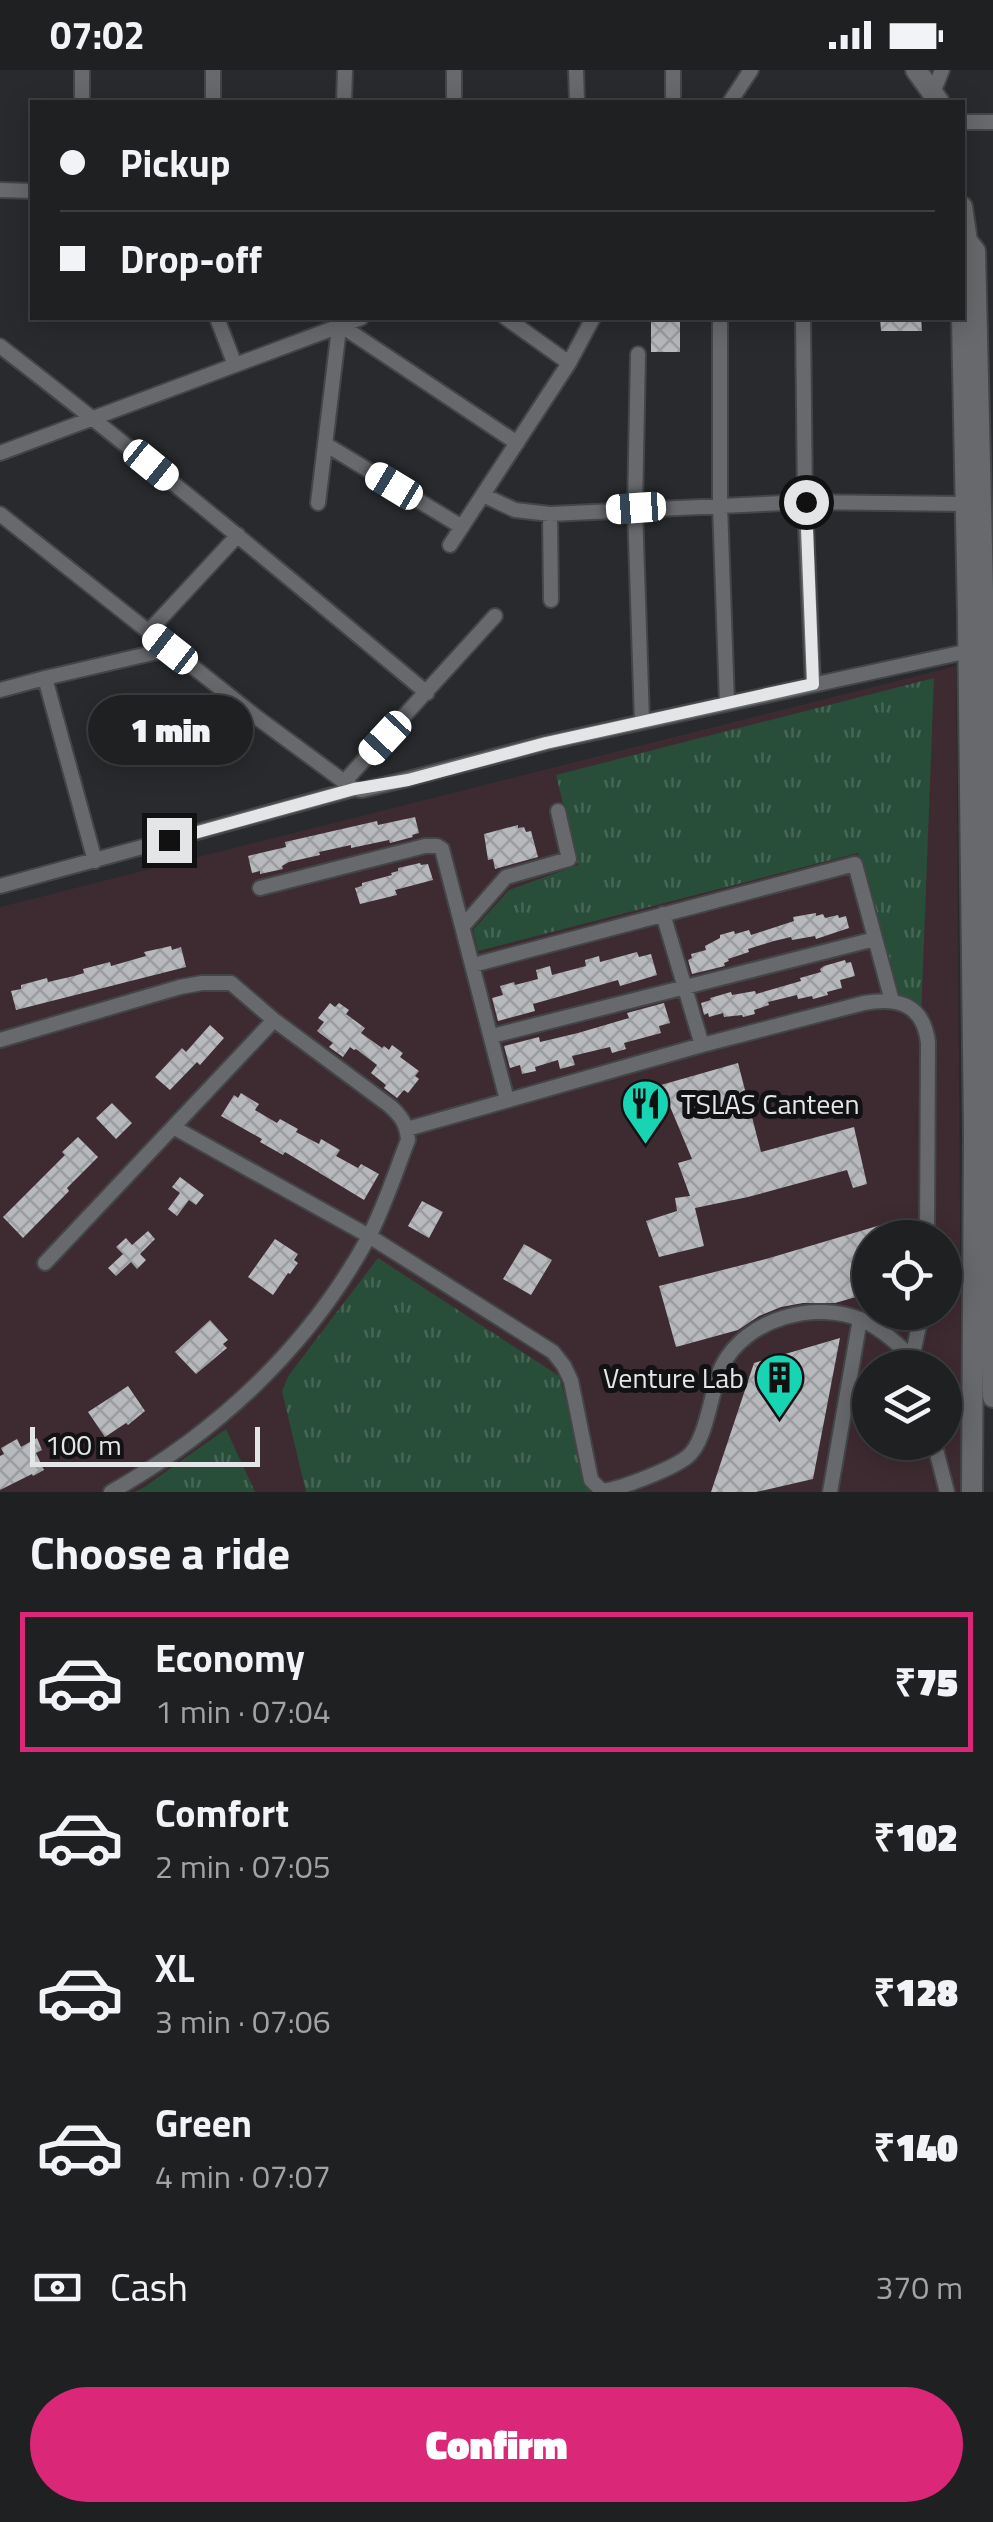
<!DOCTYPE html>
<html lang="en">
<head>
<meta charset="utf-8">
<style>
  body { margin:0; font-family:"Titillium Web",sans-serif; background:#26282a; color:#f1f3f6; height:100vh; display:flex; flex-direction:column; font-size:38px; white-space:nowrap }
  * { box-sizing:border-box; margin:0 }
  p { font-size:32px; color:#a1a3a5 }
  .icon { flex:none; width:55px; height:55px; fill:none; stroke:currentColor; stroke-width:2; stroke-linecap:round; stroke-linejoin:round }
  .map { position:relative; height:1422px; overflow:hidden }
  .side { display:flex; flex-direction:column; background:#1e2022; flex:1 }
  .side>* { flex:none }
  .hud { position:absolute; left:30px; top:30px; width:935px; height:220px; border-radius:0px; box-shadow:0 5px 25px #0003,0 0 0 2px #3c3e40; display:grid; align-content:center; height:220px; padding:0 30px; background:#1e2022 }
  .controls { position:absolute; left:852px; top:1150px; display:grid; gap:20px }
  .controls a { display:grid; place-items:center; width:110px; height:110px; border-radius:50%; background:#1e2022; box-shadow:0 5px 25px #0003,0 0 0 2px #3c3e40; font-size:50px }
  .scale { position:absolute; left:30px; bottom:25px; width:230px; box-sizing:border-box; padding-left:10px; border:5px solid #e3e5e7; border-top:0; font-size:28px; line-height:35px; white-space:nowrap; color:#e3e5e7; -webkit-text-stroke:8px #121214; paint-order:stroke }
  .end { position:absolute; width:45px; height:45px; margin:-22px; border:12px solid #e3e5e7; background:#111; box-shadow:0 0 0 5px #111 }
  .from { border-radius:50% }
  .bubble { position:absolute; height:70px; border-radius:35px; background:#1e2022; box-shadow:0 5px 25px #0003,0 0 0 2px #3c3e40; font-size:32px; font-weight:800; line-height:70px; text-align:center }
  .car { position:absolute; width:30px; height:60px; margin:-30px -15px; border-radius:12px; box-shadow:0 0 8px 2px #0007; background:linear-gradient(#fff 24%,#345 0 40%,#fff 0 76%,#345 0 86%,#fff 0) }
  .hud b { display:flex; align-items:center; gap:35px; height:95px; font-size:38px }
  .hud b+b { border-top:2px solid #3c3e40 }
  .hud i { width:25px; height:25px; background:#f1f3f6 }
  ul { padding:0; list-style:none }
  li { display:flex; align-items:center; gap:30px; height:140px; margin:0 20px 15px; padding:0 10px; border:5px solid transparent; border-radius:0px }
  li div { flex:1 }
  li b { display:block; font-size:38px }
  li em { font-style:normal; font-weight:800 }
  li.on { border-color:#db2777 }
  li>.icon { width:90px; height:90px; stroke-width:1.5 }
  h2 { padding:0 30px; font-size:45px; line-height:120px }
  .pay { display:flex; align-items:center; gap:25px; height:110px; padding:0 30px; font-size:38px }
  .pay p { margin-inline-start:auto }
  .cta { display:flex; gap:20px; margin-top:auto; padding:20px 30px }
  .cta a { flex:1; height:115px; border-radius:60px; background:#db2777; color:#fff; font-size:40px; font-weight:800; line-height:115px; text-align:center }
  .status { display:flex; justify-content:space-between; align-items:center; height:70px; padding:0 50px; background:#1e2022; direction:ltr }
  .status svg { height:28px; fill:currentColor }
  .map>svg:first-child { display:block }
  .education { fill:#3e2b31; fill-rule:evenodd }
  .grass { fill:url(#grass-tufts) }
  .building { fill:url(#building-cross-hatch) }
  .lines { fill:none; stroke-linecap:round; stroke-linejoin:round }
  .street-casing { stroke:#434547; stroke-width:18 }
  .secondary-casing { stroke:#434547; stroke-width:24 }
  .street { stroke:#67696c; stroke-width:14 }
  .secondary { stroke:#67696c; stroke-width:20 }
  .route { stroke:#e3e5e7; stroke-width:12 }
  .labels { text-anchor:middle; stroke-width:10; stroke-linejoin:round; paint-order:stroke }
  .poi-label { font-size:28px; fill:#e3e5e7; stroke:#121214; text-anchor:start }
</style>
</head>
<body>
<div class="status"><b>07:02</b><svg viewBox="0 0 49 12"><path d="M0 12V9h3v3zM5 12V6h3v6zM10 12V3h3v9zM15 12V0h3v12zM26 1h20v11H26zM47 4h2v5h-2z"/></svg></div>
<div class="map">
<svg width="993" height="1422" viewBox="0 0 993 1422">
  <defs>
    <pattern id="grass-tufts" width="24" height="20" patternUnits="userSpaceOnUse" patternTransform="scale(2.5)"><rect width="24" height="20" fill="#284d39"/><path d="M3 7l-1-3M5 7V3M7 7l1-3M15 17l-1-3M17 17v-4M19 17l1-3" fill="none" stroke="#476656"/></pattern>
    <pattern id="building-cross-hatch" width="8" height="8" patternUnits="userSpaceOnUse" patternTransform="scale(2.5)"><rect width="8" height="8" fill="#b7b9bd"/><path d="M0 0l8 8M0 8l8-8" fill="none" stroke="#9a9c9f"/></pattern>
  </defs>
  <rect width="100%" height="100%" fill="#282a2d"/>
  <path class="education" d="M956 596 962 1422H0V837ZM870 1168H945V1242H870ZM870 1298H945V1372H870Z"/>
  <path class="grass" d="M934 608 921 948 891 927 858 783 478 881 473 860 509 820 578 795 556 705Z
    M378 1188 559 1306 592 1422H306L282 1321 289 1305Z
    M226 1359 255 1422H134L143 1418Z"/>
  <path class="building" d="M651 248H680V282H651Z
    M880 248H921L922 261H881Z
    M415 747 419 763 412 765 413 767 390 773 389 770 351 778V775L319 782 320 785 289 792 282 796 283 799 260 804V801L252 803 248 786 286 777 285 772 377 751 378 755Z
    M518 755V758L524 757 526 762 531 761 538 787 495 799 493 789 488 790 484 764Z
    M420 793 421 795 428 794 433 810 395 820 397 825 360 834 355 818 362 816V813L392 805 391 803 398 801V798Z
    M816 843V846L823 844 825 848 838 845 839 848 846 846 849 858 816 869 815 866 792 870 791 867 774 871 748 879 749 882 728 889 729 891 724 893 725 896 692 904 688 890 692 888 691 884 706 880 705 876 720 868V865L734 861 735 864 749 860 751 865 794 851 793 847Z
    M171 876 172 880 181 877 186 897 16 940 11 921 21 919V915L47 908 48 912 74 906 84 903 83 899 110 892 111 896 146 886 144 882Z
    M637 882 639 887 651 884 657 905 620 916 618 910 533 934 535 941 498 951 492 928 503 925 500 916 514 912 515 915 538 909 536 900 550 896 552 905 586 896 585 890 599 886 600 892Z
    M845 890 846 893 851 892 855 906 840 910 842 918 827 922 828 925 813 929 812 926 798 929 797 925 768 932 769 935 754 940 755 944 743 947 742 945 724 947 723 943 709 947 708 943 704 945 701 933 711 930 710 928 731 922 732 925 755 921 756 924 801 911 800 908 821 902 820 899 824 896Z
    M330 933 335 937 339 933 349 940 346 944 365 958 361 963 382 978 384 976 389 980 392 975 403 983 400 987 419 1001 415 1006 419 1009 408 1023 404 1020 397 1028 384 1018 386 1015 371 1003 377 995 356 979 354 980 350 977 343 987 329 977 333 973 317 961 324 952 318 948Z
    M664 933 670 953 659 956 661 963 624 973 626 979 612 983 610 977 572 986 575 995 560 999 558 990 535 997 536 1001 522 1004 520 995 510 998 504 976 539 967 540 972 578 963 629 948 627 943Z
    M210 955 224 968 200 995 197 992 170 1020 155 1007 182 978 186 982Z
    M738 993 761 1082 854 1057 867 1114 853 1118 847 1100 748 1127 695 1138 704 1176 659 1187 646 1151 677 1141 675 1128 690 1126 678 1093 692 1089 661 1015Z
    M241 1023 259 1034 255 1040 277 1053 280 1049 298 1059 296 1062 319 1074 321 1069 340 1080 336 1086 358 1098 361 1094 379 1104 364 1130 285 1082 283 1085 260 1072 262 1069 221 1046 234 1025 238 1028Z
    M112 1033 132 1053 116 1069 96 1048Z
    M78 1067 98 1087 67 1118 69 1121 23 1168 3 1147 65 1085 62 1082Z
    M180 1107 204 1125 196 1135 189 1130 177 1146 168 1139 180 1123 172 1117Z
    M422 1131 443 1142 429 1168 408 1156Z
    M884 1154 888 1168H870V1223L835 1233H803L781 1237 759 1246 738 1260 676 1277 659 1216 766 1189Z
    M148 1161 155 1169 140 1184 146 1190 137 1199 131 1192 116 1206 108 1198 123 1184 116 1177 126 1168 132 1175Z
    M275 1169 298 1184 294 1190 298 1193 290 1204 288 1203 273 1225 248 1207Z
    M524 1174 552 1190 531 1225 503 1209Z
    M210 1250 228 1270 223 1274 227 1278 196 1304 175 1282Z
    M840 1268 813 1409 756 1422H711L754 1293Z
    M128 1316 145 1341 128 1355 126 1353 105 1367 88 1342Z
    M37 1368 42 1380 36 1383 44 1400 33 1406 32 1404 0 1420V1386L4 1384 1 1378 17 1369 21 1377Z"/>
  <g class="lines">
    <defs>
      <path id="street" d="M576 0 577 32
        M673 0V32
        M933 23 942 0
        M82 32V0
        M213 32V0
        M344 32 345 0
        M454 32V0
        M730 32 751 0
        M962 52H993
        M0 120 32 121
        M217 248 235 295
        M506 248 569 293
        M720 248V435L727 633
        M803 248 805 432 813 614
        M340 255 517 373
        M0 276C145 388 286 505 427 623
        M638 284 635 438 642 652
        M325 374 462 457
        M0 383 361 248
        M483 425 515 440 550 444 805 432 966 434
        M318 433 340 250
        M0 444 259 649 354 719
        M550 444 551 530
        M450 475 569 293 593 248
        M148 562 238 465
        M0 620 45 608
        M344 712 495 546
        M95 791 45 608 170 579
        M0 816 354 719 362 720 408 709 546 673 969 581
        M260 818 425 776H437L442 779 507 1030
        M663 844 702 975
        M463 856 506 807 569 789 558 741
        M473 895 855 794 892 931
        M492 966 875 869
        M0 970 180 917 202 913H231L274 950 390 1036C401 1046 407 1054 408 1070 395 1103 384 1139 367 1170 308 1277 218 1362 111 1422
        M173 1057 369 1166 553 1282 564 1296 571 1311 591 1410 602 1421C620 1419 672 1399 687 1387 707 1372 711 1319 722 1296 746 1248 816 1230 862 1250 885 1260 905 1281 922 1298
        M407 1059 702 975 864 933C898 927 923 934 928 972L927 1168
        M45 1193 274 950
        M914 1295 912 1288 922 1242
        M945 1320 971 1345
        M934 1372 947 1422
        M830 1422 860 1249"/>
      <path id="secondary" d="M916 0 939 32
        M962 137 967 171 975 181 987 691 993 1327
        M962 248 968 547 974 1064 972 1422"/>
    </defs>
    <use href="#street" class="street-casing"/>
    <use href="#secondary" class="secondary-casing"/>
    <use href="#street" class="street"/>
    <use href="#secondary" class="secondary"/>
  </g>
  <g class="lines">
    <path class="route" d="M169 770 354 719 408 710 546 673 813 614 806 432"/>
  </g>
  <defs>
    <symbol id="restaurant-pin" viewBox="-11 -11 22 30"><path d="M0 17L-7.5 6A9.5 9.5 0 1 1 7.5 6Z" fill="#17d5b2" stroke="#121214"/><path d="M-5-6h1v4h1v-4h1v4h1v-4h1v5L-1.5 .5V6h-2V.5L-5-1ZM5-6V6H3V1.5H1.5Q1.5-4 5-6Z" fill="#111"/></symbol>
    <symbol id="building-pin" viewBox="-11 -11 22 30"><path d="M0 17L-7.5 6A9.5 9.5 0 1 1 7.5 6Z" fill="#17d5b2" stroke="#121214"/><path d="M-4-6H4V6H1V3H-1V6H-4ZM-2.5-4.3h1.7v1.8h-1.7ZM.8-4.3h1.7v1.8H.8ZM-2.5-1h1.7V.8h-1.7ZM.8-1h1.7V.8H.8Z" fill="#111"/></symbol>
  </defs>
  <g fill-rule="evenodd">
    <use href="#restaurant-pin" x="618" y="1006" width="55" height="75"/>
    <use href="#building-pin" x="752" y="1280" width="55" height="75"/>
  </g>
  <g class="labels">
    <g class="poi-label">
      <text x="681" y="1044">TSLAS Canteen</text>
      <text x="744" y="1318" text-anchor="end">Venture Lab</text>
    </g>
  </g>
</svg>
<div class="controls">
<a><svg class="icon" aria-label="locate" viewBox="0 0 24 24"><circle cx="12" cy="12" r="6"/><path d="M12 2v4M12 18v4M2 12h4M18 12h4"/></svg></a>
<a><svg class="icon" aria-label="layers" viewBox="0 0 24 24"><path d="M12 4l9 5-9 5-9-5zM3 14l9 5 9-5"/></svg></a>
</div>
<div class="scale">100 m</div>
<i class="end from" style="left:806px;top:432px"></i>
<i class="end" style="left:169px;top:770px"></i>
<div class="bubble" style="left:88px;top:625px;width:165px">1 min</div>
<i class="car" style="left:151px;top:395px;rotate:129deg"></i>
<i class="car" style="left:394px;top:416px;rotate:301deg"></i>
<i class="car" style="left:636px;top:438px;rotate:266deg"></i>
<i class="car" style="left:170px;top:579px;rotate:308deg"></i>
<i class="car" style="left:385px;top:668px;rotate:223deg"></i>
<div class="hud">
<b><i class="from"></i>Pickup</b>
<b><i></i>Drop-off</b>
</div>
</div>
<section class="side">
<h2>Choose a ride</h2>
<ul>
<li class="on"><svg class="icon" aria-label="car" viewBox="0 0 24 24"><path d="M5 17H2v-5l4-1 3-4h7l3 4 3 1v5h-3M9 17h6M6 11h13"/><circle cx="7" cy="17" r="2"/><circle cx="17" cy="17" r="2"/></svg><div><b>Economy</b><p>1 min · 07:04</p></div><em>₹75</em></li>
<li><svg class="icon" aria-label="car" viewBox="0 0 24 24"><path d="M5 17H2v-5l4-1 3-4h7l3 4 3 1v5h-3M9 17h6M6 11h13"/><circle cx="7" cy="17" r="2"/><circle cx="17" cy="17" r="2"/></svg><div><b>Comfort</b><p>2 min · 07:05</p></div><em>₹102</em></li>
<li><svg class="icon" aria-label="car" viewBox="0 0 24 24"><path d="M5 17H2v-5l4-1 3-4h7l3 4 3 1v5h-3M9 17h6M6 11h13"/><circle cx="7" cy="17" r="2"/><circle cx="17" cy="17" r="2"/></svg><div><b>XL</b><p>3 min · 07:06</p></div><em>₹128</em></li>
<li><svg class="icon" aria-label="car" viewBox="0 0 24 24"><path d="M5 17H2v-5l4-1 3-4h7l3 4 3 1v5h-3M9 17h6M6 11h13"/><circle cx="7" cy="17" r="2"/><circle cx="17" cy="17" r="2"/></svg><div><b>Green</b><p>4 min · 07:07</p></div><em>₹140</em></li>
</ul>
<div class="pay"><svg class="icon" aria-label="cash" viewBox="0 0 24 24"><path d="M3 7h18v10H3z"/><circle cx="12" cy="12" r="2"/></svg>Cash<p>370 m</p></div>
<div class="cta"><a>Confirm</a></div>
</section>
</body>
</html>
